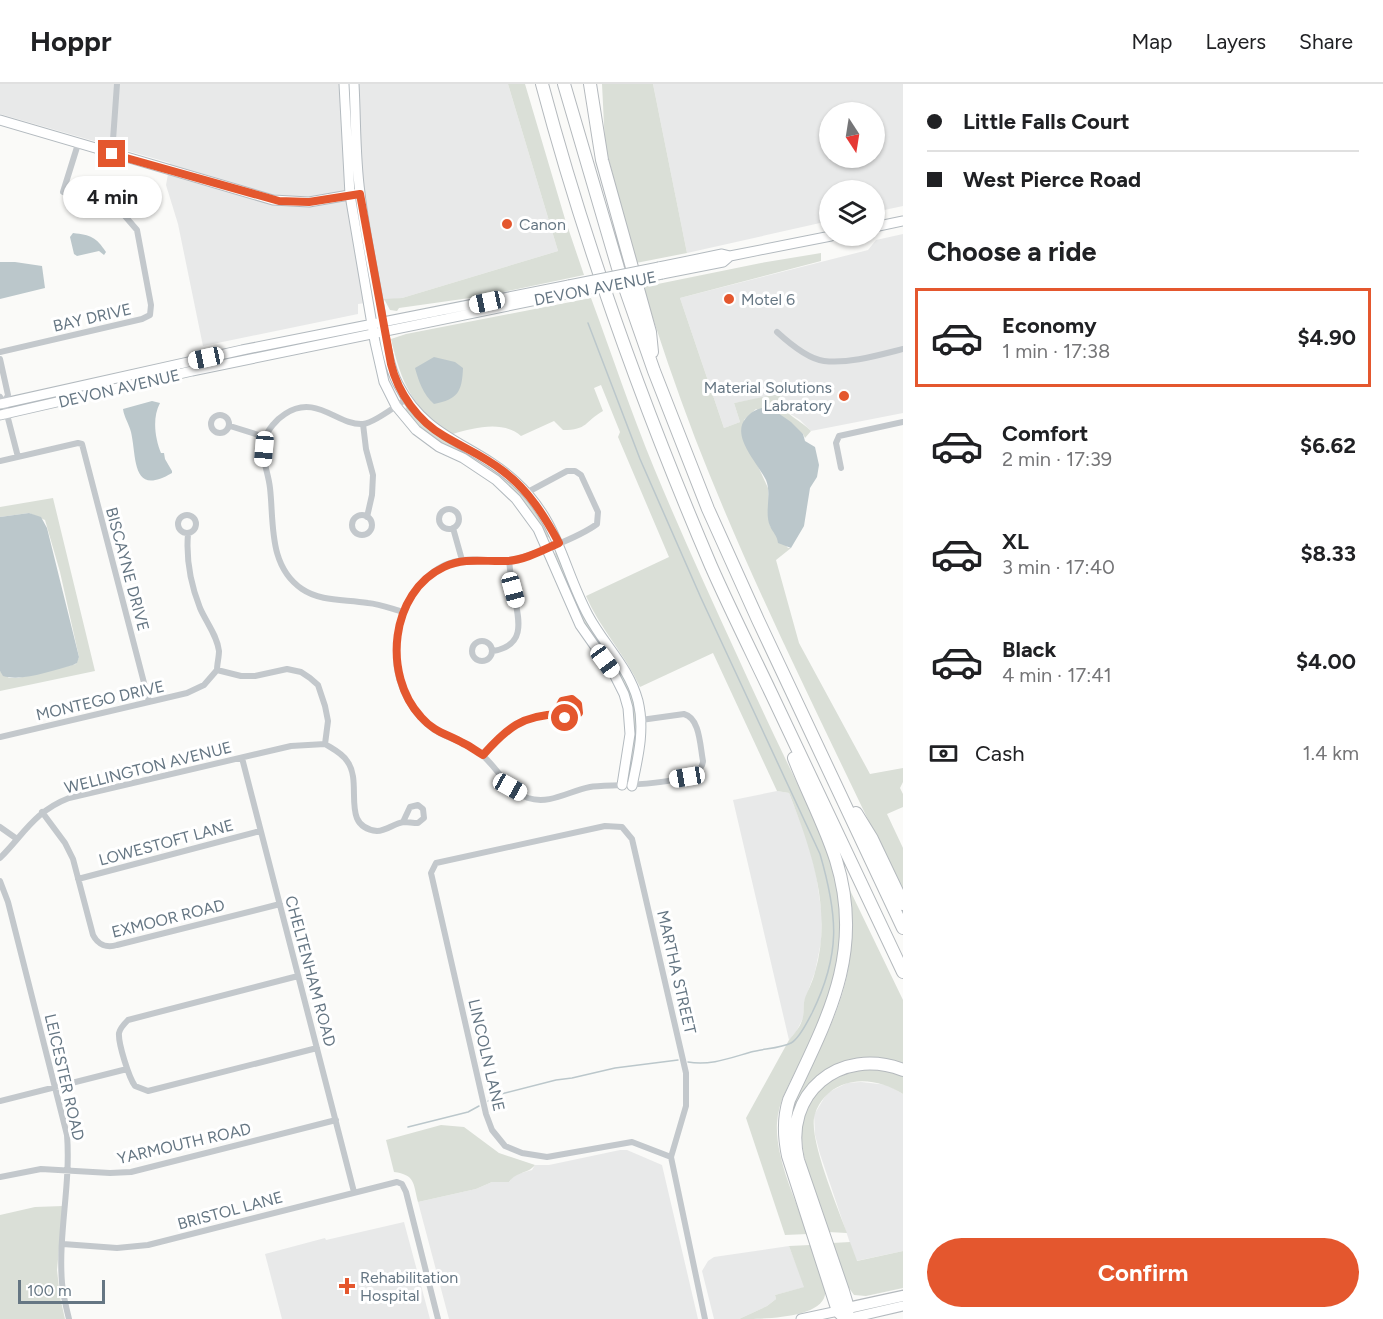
<!DOCTYPE html>
<html lang="en">
<head>
<meta charset="utf-8">
<style>
  body { margin:0; font-family:Figtree,sans-serif; background:#f2f2f2; color:#202124; height:100vh; display:flex; flex-direction:column; font-size:22px; white-space:nowrap }
  * { box-sizing:border-box; margin:0 }
  p { font-size:20px; color:#757577 }
  .icon { flex:none; width:33px; height:33px; fill:none; stroke:currentColor; stroke-width:2; stroke-linecap:round; stroke-linejoin:round }
  .map { position:relative; flex:1; overflow:hidden }
  .panel { display:flex; flex-direction:column; background:#fff; width:480px }
  .panel>* { flex:none }
  .top-card { display:grid; align-content:center; height:132px; padding:0 24px; background:#fff }
  .needle { width:39px; rotate:168deg }
  .fabs { position:absolute; left:819px; top:18px; display:grid; gap:12px }
  .fabs a { display:grid; place-items:center; width:66px; height:66px; border-radius:50%; background:#fff; box-shadow:0 2px 4px #0004; font-size:30px }
  .scale { position:absolute; left:18px; bottom:15px; width:87px; box-sizing:border-box; padding-left:6px; border:3px solid #657683; border-top:0; font-size:16px; line-height:21px; white-space:nowrap; color:#657683; -webkit-text-stroke:4px #fff; paint-order:stroke }
  .end { position:absolute; width:27px; height:27px; margin:-14px; border:8px solid #e4572e; background:#fff; box-shadow:0 0 0 3px #fff }
  .from { border-radius:50% }
  .bubble { position:absolute; height:42px; border-radius:21px; background:#fff; box-shadow:0 2px 4px #0004; font-size:20px; font-weight:700; line-height:42px; text-align:center }
  .car { position:absolute; width:18px; height:36px; margin:-18px -9px; border-radius:8px; box-shadow:0 0 4px 2px #0007; background:linear-gradient(#fff 24%,#345 0 40%,#fff 0 76%,#345 0 86%,#fff 0) }
  .top-card b { display:flex; align-items:center; gap:21px; height:57px; font-size:22px }
  .top-card b+b { border-top:2px solid #e0e0e0 }
  .top-card i { width:15px; height:15px; background:#202124 }
  ul { padding:0; list-style:none }
  li { display:flex; align-items:center; gap:18px; height:99px; margin:0 12px 9px; padding:0 12px; border:3px solid transparent; border-radius:0px }
  li div { flex:1 }
  li b { display:block; font-size:22px }
  li em { font-style:normal; font-weight:700 }
  li.selected { border-color:#e4572e }
  li>.icon { width:54px; height:54px; stroke-width:1.5 }
  h2 { padding:0 24px; font-size:27px; line-height:72px }
  .pay { display:flex; align-items:center; gap:15px; height:66px; padding:0 24px; font-size:22px }
  .pay p { margin-inline-start:auto }
  .primary-button { display:flex; gap:12px; margin-top:auto; padding:12px 24px }
  .primary-button a { flex:1; height:69px; border-radius:36px; background:#e4572e; color:#fff; font-size:24px; font-weight:700; line-height:69px; text-align:center }
  header { display:flex; align-items:center; gap:36px; box-sizing:border-box; height:84px; padding:0 30px; background:#fff; border-bottom:2px solid #e0e0e0 }
  header strong { font-size:28px }
  nav { display:flex; gap:33px; margin-inline-start:auto; font-size:21px }
  main { display:flex; flex:1; min-height:0 }
  .map>svg:first-child { display:block }
  .built { fill:#e8e9e9; fill-rule:evenodd }
  .green { fill:#dadfd7 }
  .water { fill:#bbc7cb }
  .lines { fill:none; stroke-linecap:round; stroke-linejoin:round }
  .stream { stroke:#bbc7cb; stroke-width:1.5 }
  .secondary-casing { stroke:#b3babf; stroke-width:11 }
  .primary-casing { stroke:#b5babe; stroke-width:13 }
  .highway-casing { stroke:#b4b9bd; stroke-width:14 }
  .street { stroke:#c3c8cc; stroke-width:6 }
  .secondary { stroke:#fff; stroke-width:9 }
  .primary { stroke:#fff; stroke-width:10 }
  .highway { stroke:#fff; stroke-width:12 }
  .secondary-bridge-casing { stroke:#b3babf; stroke-width:11; stroke-linecap:butt }
  .secondary-bridge { stroke:#fff; stroke-width:9 }
  .route { stroke:#e4572e; stroke-width:8 }
  .poi-dot { fill:#e4572e; stroke:#fff; stroke-width:2 }
  .labels { text-anchor:middle; stroke-width:6; stroke-linejoin:round; paint-order:stroke }
  .poi-label { font-size:16px; fill:#657683; stroke:#fff; text-anchor:start }
  .street-label { font-size:16px; fill:#657683; stroke:#fff }
</style>
</head>
<body>
<header>
<strong>Hoppr</strong>
<nav><a>Map</a><a>Layers</a><a>Share</a></nav>
</header>
<main>
<div class="map">
<svg width="903" height="1235" viewBox="0 0 903 1235">
  <rect width="100%" height="100%" fill="#fafaf8"/>
  <path class="built" d="M0 0H508L558 167 402 214 358 220V230L203 262 178 140 166 101 170 79 0 30Z
    M653 0H903V122L875 128 874 106H830L829 137 687 169ZM830 28H874V74H830Z
    M903 150V329L811 347 800 336 781 324 778 318 782 310 734 319 740 338 724 344 680 214 868 166 876 156Z
    M777 707 789 709 808 758 816 790 822 831 821 858 815 888 804 918 803 934 796 948 789 956 733 716Z
    M861 998 888 1001 903 1010V1167L856 1177 820 1070 815 1051 814 1031 827 1009 847 999Z
    M620 1066H627L662 1081 698 1235H449L418 1118 476 1105 492 1098H509L514 1091 532 1086 535 1081H549Z
    M404 1138 430 1235H282L265 1170 325 1154 326 1156Z
    M789 1162 805 1203 775 1211 776 1215 767 1222 739 1235H714L702 1187 708 1177 714 1173Z"/>
  <path class="green" d="M508 0H525L565 135 584 191 484 212 399 224 397 227 390 226 384 215 402 214 558 167Z
    M602 0H653L687 169 636 179 605 61Z
    M821 169V177L680 214 724 344 740 338 734 319 782 309 778 318C783 328 802 338 811 347L805 354 803 350 756 325 744 336 756 378 768 404 770 442 788 464H791L776 476 799 559 870 690 903 684V698L900 704 903 710V723L887 730 903 764V809C832 658 755 509 695 354 676 304 659 254 643 203L761 179Z
    M591 214C612 271 631 328 654 384 680 447 708 508 736 569 752 604 768 639 785 674 804 714 827 756 837 800 853 865 828 921 800 978 791 997 778 1017 777 1039 775 1074 796 1117 808 1150L785 1151 746 1034 789 956C795 949 801 942 803 933 804 926 803 920 805 914 808 906 813 897 815 888 833 827 811 765 789 709L777 707 713 569 640 603C625 570 600 545 586 512L669 473 618 353 620 348 601 301 594 304 603 327C584 338 588 346 563 346L554 337 521 352C502 336 474 344 453 350 413 327 401 298 391 255L406 250Z
    M406 323 439 353 496 386 521 407 551 452 550 454 547 453C530 424 509 398 480 380 468 372 455 368 443 361 428 352 416 340 405 327Z
    M53 414 95 587 0 607V587L9 594H18L76 580 79 573 60 488 45 436 29 429 0 433V423Z
    M557 467 621 587 632 612 636 628 637 657 628 698 627 697 633 637 576 524 555 470Z
    M846 798 903 916V980C848 962 808 984 790 1038L792 1024C811 980 840 933 848 886 853 857 848 827 846 798Z
    M865 984 885 985 903 992V1010C885 999 863 993 842 1001 829 1006 819 1017 815 1030 807 1052 838 1124 847 1149L828 1148C806 1082 768 1007 865 984Z
    M441 1041 464 1043 499 1069 535 1081C528 1090 517 1087 509 1098H492L476 1105 418 1118C413 1098 415 1091 394 1088L386 1056Z
    M63 1122 57 1186 60 1213 65 1235H0V1131L35 1123Z
    M850 1158 857 1177 903 1167V1204L866 1212 854 1211 844 1197 832 1159Z
    M810 1161C814 1174 827 1198 825 1211 820 1235 760 1235 739 1235L767 1222 776 1215 775 1211 804 1203 789 1162Z"/>
  <path class="water" d="M73 149C91 151 96 153 106 168L104 171 99 167 77 172 74 170 70 153Z
    M0 178H15L42 182 45 204 0 215Z
    M434 273 455 278 463 284C462 308 458 315 434 320 423 310 419 298 415 284Z
    M152 317 160 319C152 334 155 354 161 369H164L165 375 172 387V389C131 413 137 374 131 348 129 340 124 333 123 325Z
    M762 324 778 329 791 338 803 350 805 357 815 363 819 381 817 393 810 404 804 442 791 464 778 459C777 451 773 449 770 442 764 428 772 411 766 396 758 379 730 352 746 334 751 328 755 326 762 324Z
    M29 429 41 433 47 444 79 573 77 579 73 581C54 586 22 598 3 592L0 587V433Z"/>
  <g class="lines">
    <path class="stream" d="M588 239 640 375 701 514 820 770C838 832 841 870 812 929 807 938 800 954 791 959 782 964 761 965 751 968 730 974 710 982 688 978
      M488 1017 497 1011 556 996 572 994 615 984 678 976
      M408 1043 468 1028 479 1022"/>
    <defs>
      <path id="secondary" d="M344 0 350 111 375 258 384 298 396 322 416 346 439 363 463 374 496 396 516 415 538 445 580 541 613 588 624 610 628 624 630 650 622 701
        M354 0C356 36 355 73 360 109 364 145 372 181 378 216 383 242 386 277 398 300 427 356 472 358 515 397 559 437 562 482 588 531 604 561 629 583 638 617 645 646 638 673 632 702
        M0 36 273 116 309 118 355 110
        M874 143 903 137
        M659 183 722 170 730 172 831 152
        M662 190 723 178 730 172
        M0 320 242 266 569 201
        M0 331 192 287 571 209
        M801 1235 843 1226
        M847 1235 903 1222"/>
      <path id="primary" d="M848 1224 903 1212"/>
      <path id="highway" d="M542 0C586 165 644 325 711 482 730 525 751 567 771 609 815 702 859 795 903 888
        M564 0 618 184 654 287 708 425 758 536 903 844
        M590 0 602 76 650 248 652 268
        M794 674C807 708 825 741 836 776 865 869 827 935 789 1016 783 1035 784 1053 788 1072L838 1227 846 1235
        M856 729 872 755 903 820
        M846 1235 848 1224 843 1207 798 1076C782 1009 840 962 903 986"/>
    </defs>
    <use href="#secondary" class="secondary-casing"/>
    <use href="#primary" class="primary-casing"/>
    <use href="#highway" class="highway-casing"/>
    <path class="street" d="M112 70 117 0
      M777 248C789 259 808 275 824 277 849 280 879 271 903 265
      M0 268 142 235 150 231 151 221 137 146 124 131 63 108 78 60
      M0 275 8 311 4 319
      M0 313 4 319 18 373
      M211 340a9 9 0 1 1 18 0a9 9 0 1 1-18 0Z
      M363 340 366 365 373 391 372 411 367 433
      M230 342 265 353
      M0 377 78 359 82 360 149 618
      M841 384 836 359 839 352 903 338
      M526 409 567 387H575L581 391 598 428 597 440C581 452 528 474 509 476 494 478 478 474 463 476 414 482 391 542 397 585 401 609 416 636 438 648 453 656 469 660 482 671 499 685 506 706 528 714 550 721 569 707 590 703 610 700 702 704 703 677 700 662 700 634 684 630L641 636
      M439 435a10 10 0 1 1 20 0a10 10 0 1 1-20 0Z
      M178 440a9 9 0 1 1 18 0a9 9 0 1 1-18 0Z
      M352 441a10 10 0 1 1 20 0a10 10 0 1 1-20 0Z
      M453 444 462 476
      M188 450C186 474 191 501 200 524 206 538 217 551 219 567 219 573 217 580 217 586
      M403 528C392 525 380 520 368 519 346 515 321 518 302 505 268 482 274 438 270 404 268 385 260 375 265 355 267 346 277 335 285 330 316 309 338 342 363 340 374 339 396 322 406 315
      M472 567a10 10 0 1 1 20 0a10 10 0 1 1-20 0Z
      M493 567C530 561 517 530 513 505 511 496 510 486 509 476
      M559 625a10 10 0 1 1 20 0a10 10 0 1 1-20 0Z
      M0 653 187 609 204 601 217 586 241 592H255L287 585 301 588 310 594 318 601 325 622 328 637 325 660
      M325 660C333 665 342 669 347 677 364 699 339 743 377 747 387 747 394 739 404 738 408 738 413 739 418 739L424 734 423 725 418 721 410 723 403 738
      M483 671C507 644 522 632 560 630
      M242 674 354 1108
      M42 728 65 759 73 775 93 851C98 861 107 864 117 861L280 820
      M0 743 17 755
      M0 774C24 750 35 727 69 714L291 662 325 660
      M78 795 260 747
      M0 797 8 818 67 1051C71 1100 58 1150 62 1199 63 1211 66 1223 69 1235
      M298 892 128 936C124 940 120 944 119 949 118 959 129 994 135 1002L148 1007 317 964
      M0 1017 127 985
      M671 1073 632 1058 547 1073 522 1069 505 1062 492 1046 486 1030 431 789 436 779 605 742 622 743 632 755 686 989V1022L671 1073 705 1235
      M0 1093 41 1085 110 1089 131 1088 336 1036
      M63 1160 117 1164 148 1161 397 1098 402 1100 406 1108 438 1235"/>
    <use href="#secondary" class="secondary"/>
    <use href="#primary" class="primary"/>
    <use href="#highway" class="highway"/>
    <defs>
      <path id="secondary-bridge" d="M569 201 659 183
        M571 209 662 190"/>
    </defs>
    <use href="#secondary-bridge" class="secondary-bridge-casing"/>
    <use href="#secondary-bridge" class="secondary-bridge"/>
  </g>
  <g class="lines">
    <path class="route" d="M112 70 279 117 309 118 360 110 391 280C398 309 418 337 444 352 464 364 484 372 503 387 528 406 544 431 559 459 543 466 525 476 507 477 485 478 465 473 444 483 390 508 382 591 421 633 434 648 447 650 463 659 470 662 476 667 483 671 507 644 522 631 560 630L559 623 562 617 572 615 578 620 579 629 574 634H565"/>
  </g>
  <g class="poi-dot">
    <circle cx="507" cy="140" r="6"/>
    <circle cx="729" cy="215" r="6"/>
    <circle cx="844" cy="312" r="6"/>
    <path d="M344 1193h6v6h6v6h-6v6h-6v-6h-6v-6h6z"/>
  </g>
  <g class="labels">
    <g class="poi-label">
      <text x="519" y="146">Canon</text>
      <text x="741" y="221">Motel 6</text>
      <text x="832" y="309" text-anchor="end">Material Solutions<tspan x="832" dy="18">Labratory</tspan></text>
      <text x="360" y="1199">Rehabilitation<tspan x="360" dy="18">Hospital</tspan></text>
    </g>
    <g class="street-label">
      <text transform="translate(595 204) rotate(-11)" y="6">DEVON AVENUE</text>
      <text transform="translate(92 233) rotate(-13)" y="6">BAY DRIVE</text>
      <text transform="translate(119 304) rotate(-13)" y="6">DEVON AVENUE</text>
      <text transform="translate(128 485) rotate(75)" y="6">BISCAYNE DRIVE</text>
      <text transform="translate(100 616) rotate(-13)" y="6">MONTEGO DRIVE</text>
      <text transform="translate(148 683) rotate(-14)" y="6">WELLINGTON AVENUE</text>
      <text transform="translate(166 758) rotate(-15)" y="6">LOWESTOFT LANE</text>
      <text transform="translate(168 834) rotate(-14)" y="6">EXMOOR ROAD</text>
      <text transform="translate(311 887) rotate(75)" y="6">CHELTENHAM ROAD</text>
      <text transform="translate(677 888) rotate(77)" y="6">MARTHA STREET</text>
      <text transform="translate(487 971) rotate(77)" y="6">LINCOLN LANE</text>
      <text transform="translate(65 993) rotate(77)" y="6">LEICESTER ROAD</text>
      <text transform="translate(184 1059) rotate(-13)" y="6">YARMOUTH ROAD</text>
      <text transform="translate(230 1126) rotate(-15)" y="6">BRISTOL LANE</text>
    </g>
  </g>
</svg>
<div class="fabs">
<a><svg class="needle" viewBox="-14 -14 28 28"><path d="M0-13l5 13h-10z" fill="#e53935"/><path d="M0 13l5-13h-10z" fill="#757577"/></svg></a>
<a><svg class="icon" aria-label="layers" viewBox="0 0 24 24"><path d="M12 4l9 5-9 5-9-5zM3 14l9 5 9-5"/></svg></a>
</div>
<div class="scale">100 m</div>
<i class="end from" style="left:565px;top:634px"></i>
<i class="end" style="left:112px;top:70px"></i>
<div class="bubble" style="left:63px;top:92px;width:99px">4 min</div>
<i class="car" style="left:487px;top:218px;rotate:258deg"></i>
<i class="car" style="left:206px;top:274px;rotate:258deg"></i>
<i class="car" style="left:264px;top:365px;rotate:185deg"></i>
<i class="car" style="left:513px;top:506px;rotate:165deg"></i>
<i class="car" style="left:605px;top:577px;rotate:144deg"></i>
<i class="car" style="left:687px;top:693px;rotate:261deg"></i>
<i class="car" style="left:510px;top:703px;rotate:119deg"></i>
</div>
<section class="panel">
<div class="top-card">
<b><i class="from"></i>Little Falls Court</b>
<b><i></i>West Pierce Road</b>
</div>
<h2>Choose a ride</h2>
<ul>
<li class="selected"><svg class="icon" aria-label="car" viewBox="0 0 24 24"><path d="M5 17H2v-5l4-1 3-4h7l3 4 3 1v5h-3M9 17h6M6 11h13"/><circle cx="7" cy="17" r="2"/><circle cx="17" cy="17" r="2"/></svg><div><b>Economy</b><p>1 min · 17:38</p></div><em>$4.90</em></li>
<li><svg class="icon" aria-label="car" viewBox="0 0 24 24"><path d="M5 17H2v-5l4-1 3-4h7l3 4 3 1v5h-3M9 17h6M6 11h13"/><circle cx="7" cy="17" r="2"/><circle cx="17" cy="17" r="2"/></svg><div><b>Comfort</b><p>2 min · 17:39</p></div><em>$6.62</em></li>
<li><svg class="icon" aria-label="car" viewBox="0 0 24 24"><path d="M5 17H2v-5l4-1 3-4h7l3 4 3 1v5h-3M9 17h6M6 11h13"/><circle cx="7" cy="17" r="2"/><circle cx="17" cy="17" r="2"/></svg><div><b>XL</b><p>3 min · 17:40</p></div><em>$8.33</em></li>
<li><svg class="icon" aria-label="car" viewBox="0 0 24 24"><path d="M5 17H2v-5l4-1 3-4h7l3 4 3 1v5h-3M9 17h6M6 11h13"/><circle cx="7" cy="17" r="2"/><circle cx="17" cy="17" r="2"/></svg><div><b>Black</b><p>4 min · 17:41</p></div><em>$4.00</em></li>
</ul>
<div class="pay"><svg class="icon" aria-label="cash" viewBox="0 0 24 24"><path d="M3 7h18v10H3z"/><circle cx="12" cy="12" r="2"/></svg>Cash<p>1.4 km</p></div>
<div class="primary-button"><a>Confirm</a></div>
</section>
</main>
</body>
</html>
